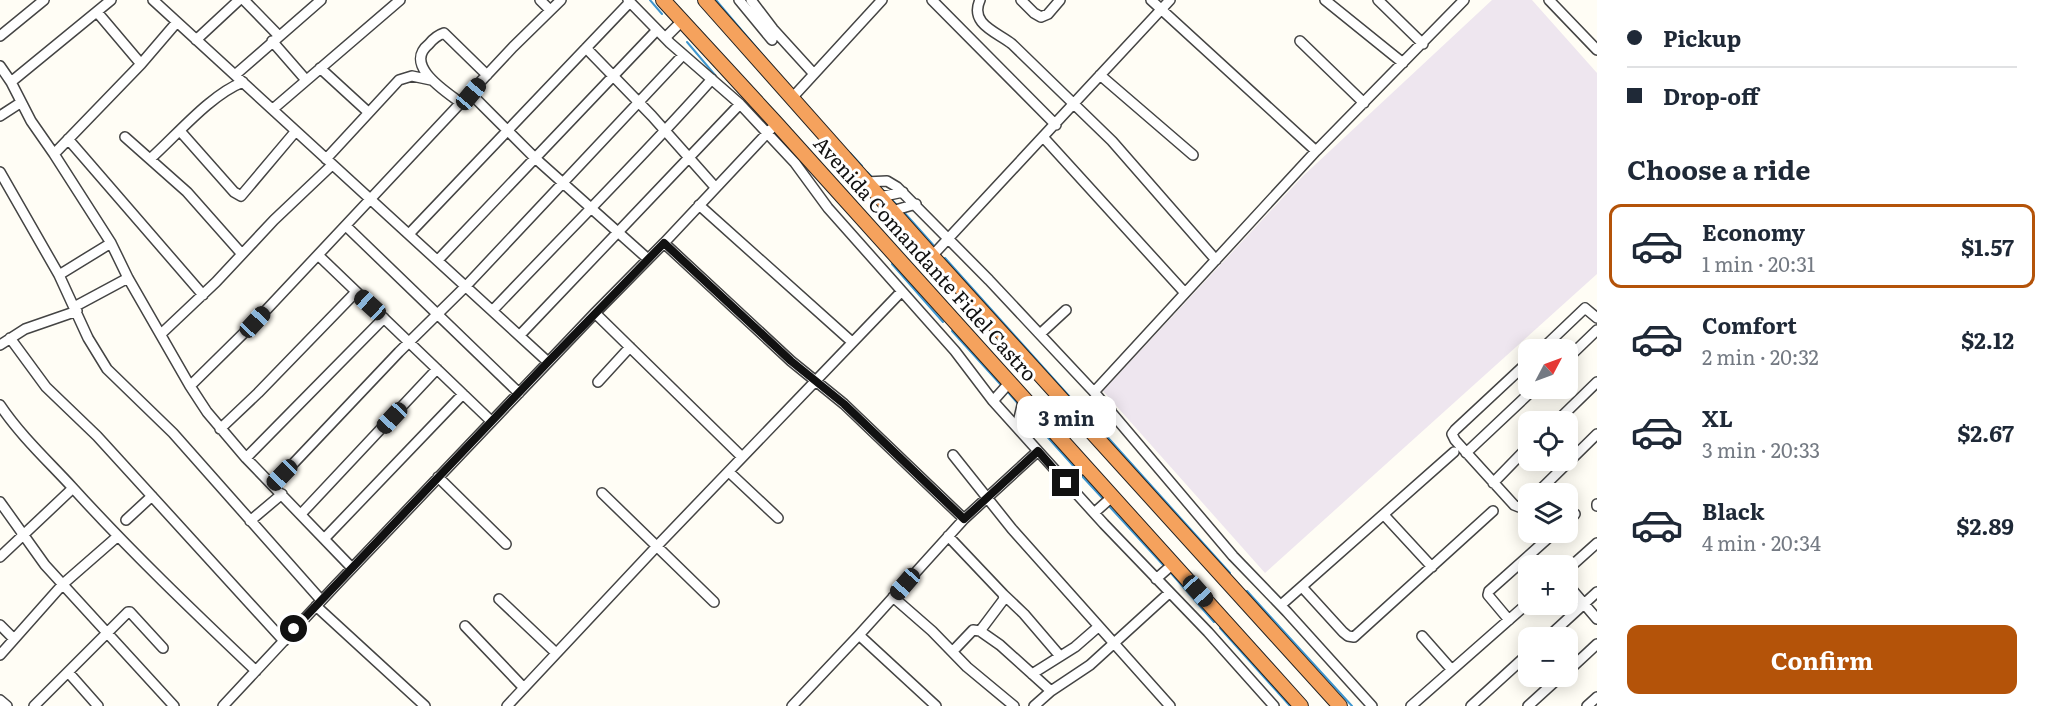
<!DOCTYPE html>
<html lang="en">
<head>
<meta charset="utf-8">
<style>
  body { margin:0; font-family:Literata,serif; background:#f6f6f7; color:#1f2937; height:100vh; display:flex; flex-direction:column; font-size:22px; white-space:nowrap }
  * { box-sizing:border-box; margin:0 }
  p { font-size:20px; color:#747a83 }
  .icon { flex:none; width:33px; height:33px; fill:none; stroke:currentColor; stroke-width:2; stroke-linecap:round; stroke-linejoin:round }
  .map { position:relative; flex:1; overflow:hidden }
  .panel { display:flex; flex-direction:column; background:#fff; width:450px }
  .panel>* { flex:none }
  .banner { display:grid; align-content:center; height:132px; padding:0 30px; background:#fff }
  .needle { width:39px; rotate:49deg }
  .controls { position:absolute; left:1518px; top:339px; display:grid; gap:12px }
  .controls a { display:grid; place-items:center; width:60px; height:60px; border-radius:12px; background:#fff; box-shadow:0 3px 15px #0003; font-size:30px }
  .end { position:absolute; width:27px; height:27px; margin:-14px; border:8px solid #111; background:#fff; box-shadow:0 0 0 3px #fff }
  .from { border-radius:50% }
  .bubble { position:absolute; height:42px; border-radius:12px; background:#fff; box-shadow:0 3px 15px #0003; font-size:20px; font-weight:700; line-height:42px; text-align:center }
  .car { position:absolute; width:18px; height:36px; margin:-18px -9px; border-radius:8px; box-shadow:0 0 4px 2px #0007; background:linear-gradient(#222 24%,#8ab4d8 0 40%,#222 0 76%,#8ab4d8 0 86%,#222 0) }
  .banner b { display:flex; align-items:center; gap:21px; height:57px; font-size:22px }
  .banner b+b { border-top:2px solid #e0e1e3 }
  .banner i { width:15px; height:15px; background:#1f2937 }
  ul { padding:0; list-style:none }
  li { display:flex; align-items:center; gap:18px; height:84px; margin:0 12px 9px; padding:0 18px; border:3px solid transparent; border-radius:12px }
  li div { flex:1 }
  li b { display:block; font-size:22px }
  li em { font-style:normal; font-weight:700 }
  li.selected { border-color:#b45309 }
  li>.icon { width:54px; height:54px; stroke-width:1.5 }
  h2 { padding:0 30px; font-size:27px; line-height:72px }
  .cta { display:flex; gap:12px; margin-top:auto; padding:12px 30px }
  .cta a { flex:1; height:69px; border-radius:12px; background:#b45309; color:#fff; font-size:24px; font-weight:700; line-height:69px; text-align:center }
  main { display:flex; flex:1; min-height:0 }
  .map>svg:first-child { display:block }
  .industrial { fill:#eee6ef }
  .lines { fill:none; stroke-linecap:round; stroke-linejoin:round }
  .stream { stroke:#3f96cf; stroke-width:2 }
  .minor-casing { stroke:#444; stroke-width:12 }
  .highway-casing { stroke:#222; stroke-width:16 }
  .minor { stroke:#fff; stroke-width:9 }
  .highway { stroke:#f5a25d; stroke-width:14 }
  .route { stroke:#111; stroke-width:8 }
  .labels { text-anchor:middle; stroke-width:6; stroke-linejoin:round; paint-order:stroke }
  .street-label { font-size:20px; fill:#111; stroke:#fff }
</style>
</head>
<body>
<main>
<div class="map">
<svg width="1597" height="706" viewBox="0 0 1597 706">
  <rect width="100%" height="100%" fill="#fffdf5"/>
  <path class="industrial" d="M1492 0H1532L1597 73V274L1265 573 1103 391 1303 176Z"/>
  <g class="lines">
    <path class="stream" d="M650 0 662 14
      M716 0 772 66
      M687 42 715 75
      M850 153 862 166
      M867 172 874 179
      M877 184 886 193
      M889 197 898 206
      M902 210 936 248
      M945 258 1087 416
      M892 264 943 322
      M952 331 1001 385
      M1007 391 1019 405
      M1025 412 1077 470
      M1102 431 1230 573
      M1081 475 1105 501
      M1108 505 1165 567
      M1170 572 1214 622
      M1247 591 1352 706
      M1220 628 1290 706"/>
    <defs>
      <path id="minor" d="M153 0 548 362
        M244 0 279 36
        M540 0 550 10
        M628 0 670 43 740 104 795 163 828 208 955 351 993 401 1038 451 964 519 859 635 792 706
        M739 0 772 40
        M751 0 773 29 814 74
        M932 0 1056 125
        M980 0C969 24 997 32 1012 44L1112 141 1216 260
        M1021 0 1034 13 1041 17 1048 14 1060 0
        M1151 0 1316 151
        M1325 0 1403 63
        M1378 0 1423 44
        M1549 0 1597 50
        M97 12 141 64
        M0 36 44 0
        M665 38 682 21
        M196 40 239 0
        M272 41 306 80
        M1300 41 1364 103
        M586 48 652 116 715 187
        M0 66 11 82 31 121 54 154 111 243 128 278 190 386 207 412 246 458 352 568
        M320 68 368 112
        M235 75 321 0
        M1100 75 1193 155
        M11 82 111 0
        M471 94 535 158 648 259
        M792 98 882 0
        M461 103C445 91 403 65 429 44 433 39 438 35 444 33L487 75
        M273 109 400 0
        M0 116 20 103
        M180 131 234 192 241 196 295 132
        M125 137 187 192 241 253
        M1044 138 1185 293
        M68 139 203 295
        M54 154 141 64 177 22
        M150 159C177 135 210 95 243 82
        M326 159 399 80 412 76 431 80
        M0 172 59 275 88 338 107 369 173 433 321 600
        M866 182 887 181 897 187 989 280 1094 392 1233 556 1287 612 1372 706
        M880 197 903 192
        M699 205 852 342
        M892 211 916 204
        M346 226 519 393
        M409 234 630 2
        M664 243 791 361 844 404 964 519
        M318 255 491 421
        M932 256 1170 0
        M438 260 657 30
        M59 275 111 243
        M74 307 128 278
        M493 310C566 233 641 159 712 79
        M595 313 742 457
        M161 334 216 282 274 220 332 165
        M1040 334 1066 310
        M520 335 740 104
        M10 338 46 387 97 436 284 641
        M0 345 25 329 77 311
        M1541 350 1585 308 1597 318
        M1568 358 1597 330
        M1528 362 1455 430 1452 434 1455 440 1514 505 1519 507 1528 501
        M598 382 630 347
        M190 386 255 322 513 47 561 0
        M1094 392 1316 151 1464 0
        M993 401 1010 382
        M0 405C20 435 48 461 72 487 130 551 193 611 256 671
        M1556 422 1597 382
        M1017 427 1024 397
        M220 429 258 393 356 292
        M1090 430 1111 411
        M1038 451 1104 524 1208 632 1274 706
        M1466 453 1535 388
        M953 455 1012 529 1170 706
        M246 458 384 318
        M729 472 778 518
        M438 477 506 544
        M1066 483 1085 466
        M1493 483 1528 447
        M273 485 399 352 466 286 683 55
        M602 493 714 602
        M1536 494 1597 434
        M0 502 45 565 174 706
        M1597 504V506
        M1094 513 1113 496
        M301 514 437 369
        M1384 515 1432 567
        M126 520 152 496
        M250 521 282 494
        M1568 521 1575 514
        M948 536 1003 594
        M324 539 463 394
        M0 557 73 488
        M1568 569 1597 543
        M1156 579 1173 564
        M1568 585 1597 619
        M1302 587 1343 632 1348 636 1354 637 1493 511
        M893 597 932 631 967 667 1014 706
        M499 599 556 653
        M1281 605 1454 452
        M316 606 425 706
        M1509 620 1488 595 1489 591 1555 532
        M0 625 14 639
        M465 626 524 688
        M859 635 936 706
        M1422 636 1452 670
        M1547 638 1597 592
        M953 651 973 630 980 631
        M0 655 63 584 118 536
        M1568 671 1597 644
        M68 672 98 706
        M1032 674 1075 647 1098 627
        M1051 691 1000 645 980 631 1004 599 1003 594 1024 614 1060 656
        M0 700 7 706
        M34 706 128 612H130L163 648
        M223 706 335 586 595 313 664 243 771 129
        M507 706 657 546 901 292
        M1034 706 1051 691 1090 665 1169 593
        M1411 706 1528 603
        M1471 706 1528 654
        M1528 706 1561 676
        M1587 706 1597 697"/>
      <path id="highway" d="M663 0 776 123 1301 706
        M705 0 932 256 1340 706"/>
    </defs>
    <use href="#minor" class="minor-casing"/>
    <use href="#highway" class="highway-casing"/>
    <use href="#minor" class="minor"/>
    <use href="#highway" class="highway"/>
  </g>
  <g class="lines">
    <path class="route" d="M294 629 548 362 664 243 791 361 844 404 964 519 1038 451 1066 483"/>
  </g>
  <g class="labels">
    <g class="street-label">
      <text transform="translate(925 259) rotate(48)" y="7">Avenida Comandante Fidel Castro</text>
    </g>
  </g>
</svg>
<div class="controls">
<a><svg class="needle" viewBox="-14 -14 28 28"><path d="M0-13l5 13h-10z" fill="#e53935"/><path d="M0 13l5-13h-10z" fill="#747a83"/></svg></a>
<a><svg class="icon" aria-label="locate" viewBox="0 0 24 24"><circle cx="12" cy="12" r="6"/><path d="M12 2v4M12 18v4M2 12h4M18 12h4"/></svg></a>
<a><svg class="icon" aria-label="layers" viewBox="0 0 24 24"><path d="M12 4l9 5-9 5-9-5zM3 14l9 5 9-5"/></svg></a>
<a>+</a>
<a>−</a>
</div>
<i class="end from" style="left:294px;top:629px"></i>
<i class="end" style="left:1066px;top:483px"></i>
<div class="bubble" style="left:1017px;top:396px;width:99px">3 min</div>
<i class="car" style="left:471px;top:94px;rotate:40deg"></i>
<i class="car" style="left:370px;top:305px;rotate:312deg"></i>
<i class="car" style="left:255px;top:322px;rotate:43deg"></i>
<i class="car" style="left:392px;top:418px;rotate:223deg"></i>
<i class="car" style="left:282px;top:475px;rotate:224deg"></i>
<i class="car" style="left:905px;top:584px;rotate:221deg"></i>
<i class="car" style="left:1198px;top:591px;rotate:138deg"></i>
</div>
<section class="panel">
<div class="banner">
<b><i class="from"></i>Pickup</b>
<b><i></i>Drop-off</b>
</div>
<h2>Choose a ride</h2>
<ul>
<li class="selected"><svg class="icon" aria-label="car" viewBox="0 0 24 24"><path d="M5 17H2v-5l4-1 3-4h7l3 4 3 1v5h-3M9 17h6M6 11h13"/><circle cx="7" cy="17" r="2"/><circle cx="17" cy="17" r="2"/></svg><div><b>Economy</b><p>1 min · 20:31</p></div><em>$1.57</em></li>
<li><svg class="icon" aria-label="car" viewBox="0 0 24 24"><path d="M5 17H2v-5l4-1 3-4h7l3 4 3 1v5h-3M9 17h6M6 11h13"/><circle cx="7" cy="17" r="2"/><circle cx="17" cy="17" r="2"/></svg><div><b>Comfort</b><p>2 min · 20:32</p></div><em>$2.12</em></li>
<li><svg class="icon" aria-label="car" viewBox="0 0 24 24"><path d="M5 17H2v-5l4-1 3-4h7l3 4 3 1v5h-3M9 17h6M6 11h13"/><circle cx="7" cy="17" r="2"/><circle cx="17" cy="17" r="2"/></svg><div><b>XL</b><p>3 min · 20:33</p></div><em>$2.67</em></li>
<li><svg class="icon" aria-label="car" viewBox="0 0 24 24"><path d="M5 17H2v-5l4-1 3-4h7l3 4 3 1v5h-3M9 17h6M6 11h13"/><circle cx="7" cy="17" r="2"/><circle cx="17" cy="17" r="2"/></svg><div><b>Black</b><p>4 min · 20:34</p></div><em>$2.89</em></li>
</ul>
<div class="cta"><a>Confirm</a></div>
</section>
</main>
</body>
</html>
